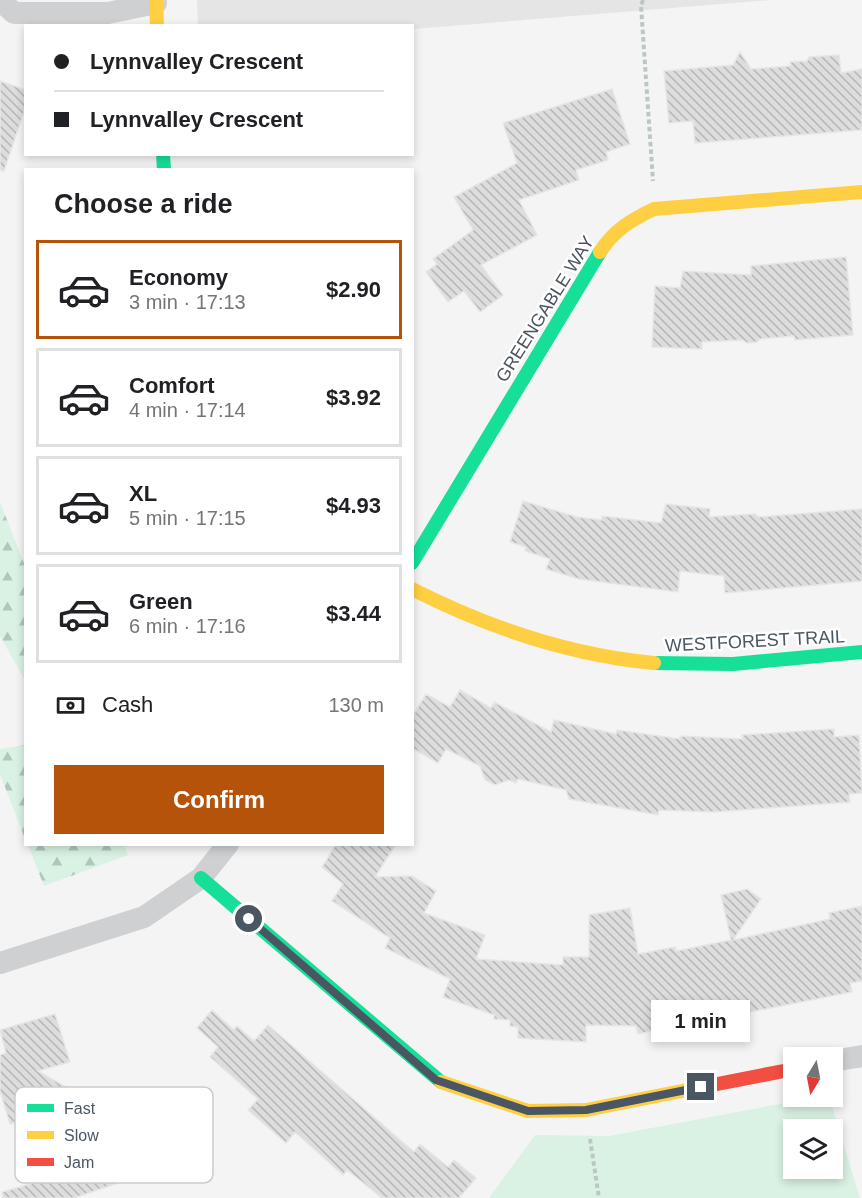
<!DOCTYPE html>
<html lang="en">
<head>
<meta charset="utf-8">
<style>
  body { margin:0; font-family:Arial,sans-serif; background:#f2f2f2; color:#202124; height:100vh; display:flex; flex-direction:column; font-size:22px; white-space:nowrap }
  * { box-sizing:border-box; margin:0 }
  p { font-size:20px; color:#757577 }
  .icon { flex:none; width:33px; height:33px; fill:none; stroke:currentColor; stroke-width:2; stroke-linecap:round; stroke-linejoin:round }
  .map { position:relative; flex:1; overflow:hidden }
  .sheet { position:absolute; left:24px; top:168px; width:390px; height:678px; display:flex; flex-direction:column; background:#fff; border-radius:0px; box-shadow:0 3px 9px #0003 }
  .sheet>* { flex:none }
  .hud { position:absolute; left:24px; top:24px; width:390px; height:132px; border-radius:0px; box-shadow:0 3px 9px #0003; display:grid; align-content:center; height:132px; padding:0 30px; background:#fff }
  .needle { width:39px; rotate:190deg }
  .fabs { position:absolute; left:783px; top:1047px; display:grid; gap:12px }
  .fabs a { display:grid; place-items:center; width:60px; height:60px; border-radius:0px; background:#fff; box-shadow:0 3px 9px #0003; font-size:30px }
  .end { position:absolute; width:27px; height:27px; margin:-14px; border:8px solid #4a5661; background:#fff; box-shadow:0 0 0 3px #fff }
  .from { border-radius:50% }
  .bubble { position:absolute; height:42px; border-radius:0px; background:#fff; box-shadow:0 3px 9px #0003; font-size:20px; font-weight:700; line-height:42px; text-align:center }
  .hud b { display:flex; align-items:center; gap:21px; height:57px; font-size:22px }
  .hud b+b { border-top:2px solid #e0e0e0 }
  .hud i { width:15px; height:15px; background:#202124 }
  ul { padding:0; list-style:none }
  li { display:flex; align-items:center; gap:18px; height:99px; margin:0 12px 9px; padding:0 18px; border:3px solid #e0e0e0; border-radius:0px }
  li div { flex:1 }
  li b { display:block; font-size:22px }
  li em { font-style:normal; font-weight:700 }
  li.selected { border-color:#b45309 }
  li>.icon { width:54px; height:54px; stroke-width:1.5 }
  h2 { padding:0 30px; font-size:27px; line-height:72px }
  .pay { display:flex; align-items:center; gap:15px; height:66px; padding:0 30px; font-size:22px }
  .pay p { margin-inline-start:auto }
  .button { display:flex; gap:12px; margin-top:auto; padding:12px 30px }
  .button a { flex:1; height:69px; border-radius:0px; background:#b45309; color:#fff; font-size:24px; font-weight:700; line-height:69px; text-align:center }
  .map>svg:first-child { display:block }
  .education { fill:#e6e5e6 }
  .green { fill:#d9f2e3; fill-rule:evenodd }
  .forest { fill:url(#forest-firs) }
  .building { fill:url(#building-back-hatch); stroke:#e5e6e7; stroke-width:1.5 }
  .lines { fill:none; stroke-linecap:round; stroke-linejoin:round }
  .path { stroke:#bcc7c4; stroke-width:4; stroke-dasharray:4.5 3; stroke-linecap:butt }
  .street { stroke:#ced0d2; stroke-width:22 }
  .fast { stroke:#16e098; stroke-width:14 }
  .slow { stroke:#ffcf43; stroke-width:14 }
  .jam { stroke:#f24e42; stroke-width:14 }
  .route { stroke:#4a5661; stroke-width:8 }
  .labels { text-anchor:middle; stroke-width:5; stroke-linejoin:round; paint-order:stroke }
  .street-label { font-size:18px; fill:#4a5661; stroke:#fff }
  .key { fill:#fff; stroke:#c9ccd0; stroke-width:1.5 }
  .key-label { font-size:16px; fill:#4a5661 }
</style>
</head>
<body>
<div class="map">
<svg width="862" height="1198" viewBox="0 0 862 1198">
  <defs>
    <pattern id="forest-firs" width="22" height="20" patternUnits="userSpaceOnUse" patternTransform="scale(1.5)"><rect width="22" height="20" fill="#d9f2e3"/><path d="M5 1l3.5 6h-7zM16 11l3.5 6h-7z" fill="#b2c7bb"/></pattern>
    <pattern id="building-back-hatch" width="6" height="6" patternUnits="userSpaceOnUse" patternTransform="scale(1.5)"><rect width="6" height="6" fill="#ddddde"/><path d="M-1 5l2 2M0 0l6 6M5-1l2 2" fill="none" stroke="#b5b6b7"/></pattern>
  </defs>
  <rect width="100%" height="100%" fill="#f4f4f4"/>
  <path class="education" d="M197 0H771L413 29 412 26 198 25Z"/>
  <path class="green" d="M817 1097H829L860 1198H489L535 1135 609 1136ZM794 1130H832V1168H794Z"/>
  <path class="forest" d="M0 502 25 566V680L0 636Z
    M25 745H26L25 839 0 774V749Z
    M28 845H124L128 855 44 886Z"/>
  <path class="building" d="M740 52 751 69 791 66 790 62 807 61 809 57 839 55 841 73 862 69V130L695 143 693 121 669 123 664 71 733 65Z
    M0 81 26 90V106L4 171 0 170Z
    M612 89 630 144 606 152 608 160 576 170 579 180 519 200 537 235 481 265 503 295 480 312 464 291 448 302 426 272 437 264 433 259 473 230 454 197 517 163 503 123Z
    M846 257 853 335 795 340 794 336 760 339 757 342 747 343 743 340 702 342V349L652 347 655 286 680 288 683 271 751 275V266Z
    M523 501 577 517 602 520V516L661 523 666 504 710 509 709 517 755 514 758 517 862 509V581L725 593 724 576 680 571 678 592 579 579 546 569 550 559 525 551 526 547 510 542Z
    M460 690 491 708 494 702 551 732 554 720 616 734 617 730 680 739V736L743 739 742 735 834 729V737L859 735 862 793 849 794 850 802 714 812 659 810 658 815 569 799 566 790 518 779 516 783 509 780 495 785 485 780 480 766 446 749 438 763 412 748V717L426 694 450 707Z
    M336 844H396L375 877 412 876 436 891 424 913 485 935 476 959 563 965V957H589V915L630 908 638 954 675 947 676 951 731 940 721 895 747 889 761 899 733 940 830 919 829 913 862 906V981L850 983 852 992 638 1034 636 1026 586 1025V1042L518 1038V1027L510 1026V1020L494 1019V1015L443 997 450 979 385 948 390 938 332 901 343 884 322 867Z
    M212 1010 234 1030 237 1026 254 1041 268 1025 414 1152 420 1144 448 1167 454 1160 476 1178 459 1198H382L347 1170 343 1175 295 1132 286 1143 248 1110 258 1099 210 1057 218 1047 197 1028Z
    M55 1014 70 1062 38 1071 87 1099 62 1147 90 1139 93 1151 115 1163 121 1182 74 1198H3L2 1192 54 1177 35 1117 10 1124 0 1091V1055L6 1053 0 1030Z"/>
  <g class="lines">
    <path class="path" d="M643 0 641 6 653 181
      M590 1139 599 1198"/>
    <path class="street" d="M0 0 14 13H108L156 3
      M0 963 144 917 201 878 228 844
      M832 1061 862 1056"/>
    <path class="fast" d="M163 154 164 170
      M412 563 600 252
      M654 663 733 664 862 652
      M201 878 441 1082"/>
    <path class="slow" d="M156 0 157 26
      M600 252C614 230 631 220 654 209L862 192
      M412 589C489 628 568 655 654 663
      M441 1082 528 1111 586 1110 707 1086"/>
    <path class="jam" d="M707 1086 794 1069"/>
  </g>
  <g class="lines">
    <path class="route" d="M249 919 436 1080 528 1111 586 1110 701 1087"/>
  </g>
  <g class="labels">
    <g class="street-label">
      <text transform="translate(545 309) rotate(-58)" y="6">GREENGABLE WAY</text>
      <text transform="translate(755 641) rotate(-3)" y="6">WESTFOREST TRAIL</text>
    </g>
  </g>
  <rect x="15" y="1087" width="198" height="96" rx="9" class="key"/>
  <rect x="27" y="1104" width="27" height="8" fill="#16e098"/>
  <rect x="27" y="1131" width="27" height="8" fill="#ffcf43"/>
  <rect x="27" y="1158" width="27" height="8" fill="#f24e42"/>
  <g class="key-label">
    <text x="64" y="1114">Fast</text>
    <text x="64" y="1141">Slow</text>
    <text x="64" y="1168">Jam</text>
  </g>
</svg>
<div class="fabs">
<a><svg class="needle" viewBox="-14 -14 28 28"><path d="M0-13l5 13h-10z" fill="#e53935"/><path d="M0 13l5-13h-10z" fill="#757577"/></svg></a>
<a><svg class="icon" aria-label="layers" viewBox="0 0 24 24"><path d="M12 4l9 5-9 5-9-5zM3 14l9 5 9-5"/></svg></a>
</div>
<i class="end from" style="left:249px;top:919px"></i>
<i class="end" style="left:701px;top:1087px"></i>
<div class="bubble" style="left:651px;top:1000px;width:99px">1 min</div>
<div class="hud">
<b><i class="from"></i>Lynnvalley Crescent</b>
<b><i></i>Lynnvalley Crescent</b>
</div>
<section class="sheet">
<h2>Choose a ride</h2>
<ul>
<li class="selected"><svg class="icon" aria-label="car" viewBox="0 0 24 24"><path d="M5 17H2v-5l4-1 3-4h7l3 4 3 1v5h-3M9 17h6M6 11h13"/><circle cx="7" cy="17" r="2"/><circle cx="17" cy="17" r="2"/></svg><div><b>Economy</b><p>3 min · 17:13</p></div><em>$2.90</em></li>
<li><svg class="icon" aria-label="car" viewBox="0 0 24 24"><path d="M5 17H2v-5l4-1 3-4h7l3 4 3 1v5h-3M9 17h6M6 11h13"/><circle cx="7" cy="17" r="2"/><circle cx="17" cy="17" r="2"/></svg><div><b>Comfort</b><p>4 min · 17:14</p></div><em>$3.92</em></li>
<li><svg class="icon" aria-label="car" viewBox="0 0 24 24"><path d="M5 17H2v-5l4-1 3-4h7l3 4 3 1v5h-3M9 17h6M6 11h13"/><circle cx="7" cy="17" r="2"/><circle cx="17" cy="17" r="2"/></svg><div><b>XL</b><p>5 min · 17:15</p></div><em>$4.93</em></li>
<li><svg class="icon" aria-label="car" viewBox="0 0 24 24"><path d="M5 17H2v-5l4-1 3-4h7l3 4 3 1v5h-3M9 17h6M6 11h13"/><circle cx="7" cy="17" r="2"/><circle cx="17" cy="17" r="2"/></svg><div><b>Green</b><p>6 min · 17:16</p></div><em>$3.44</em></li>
</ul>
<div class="pay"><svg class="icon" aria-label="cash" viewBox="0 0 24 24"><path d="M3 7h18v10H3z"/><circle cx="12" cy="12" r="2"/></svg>Cash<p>130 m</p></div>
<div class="button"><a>Confirm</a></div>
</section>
</div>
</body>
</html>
